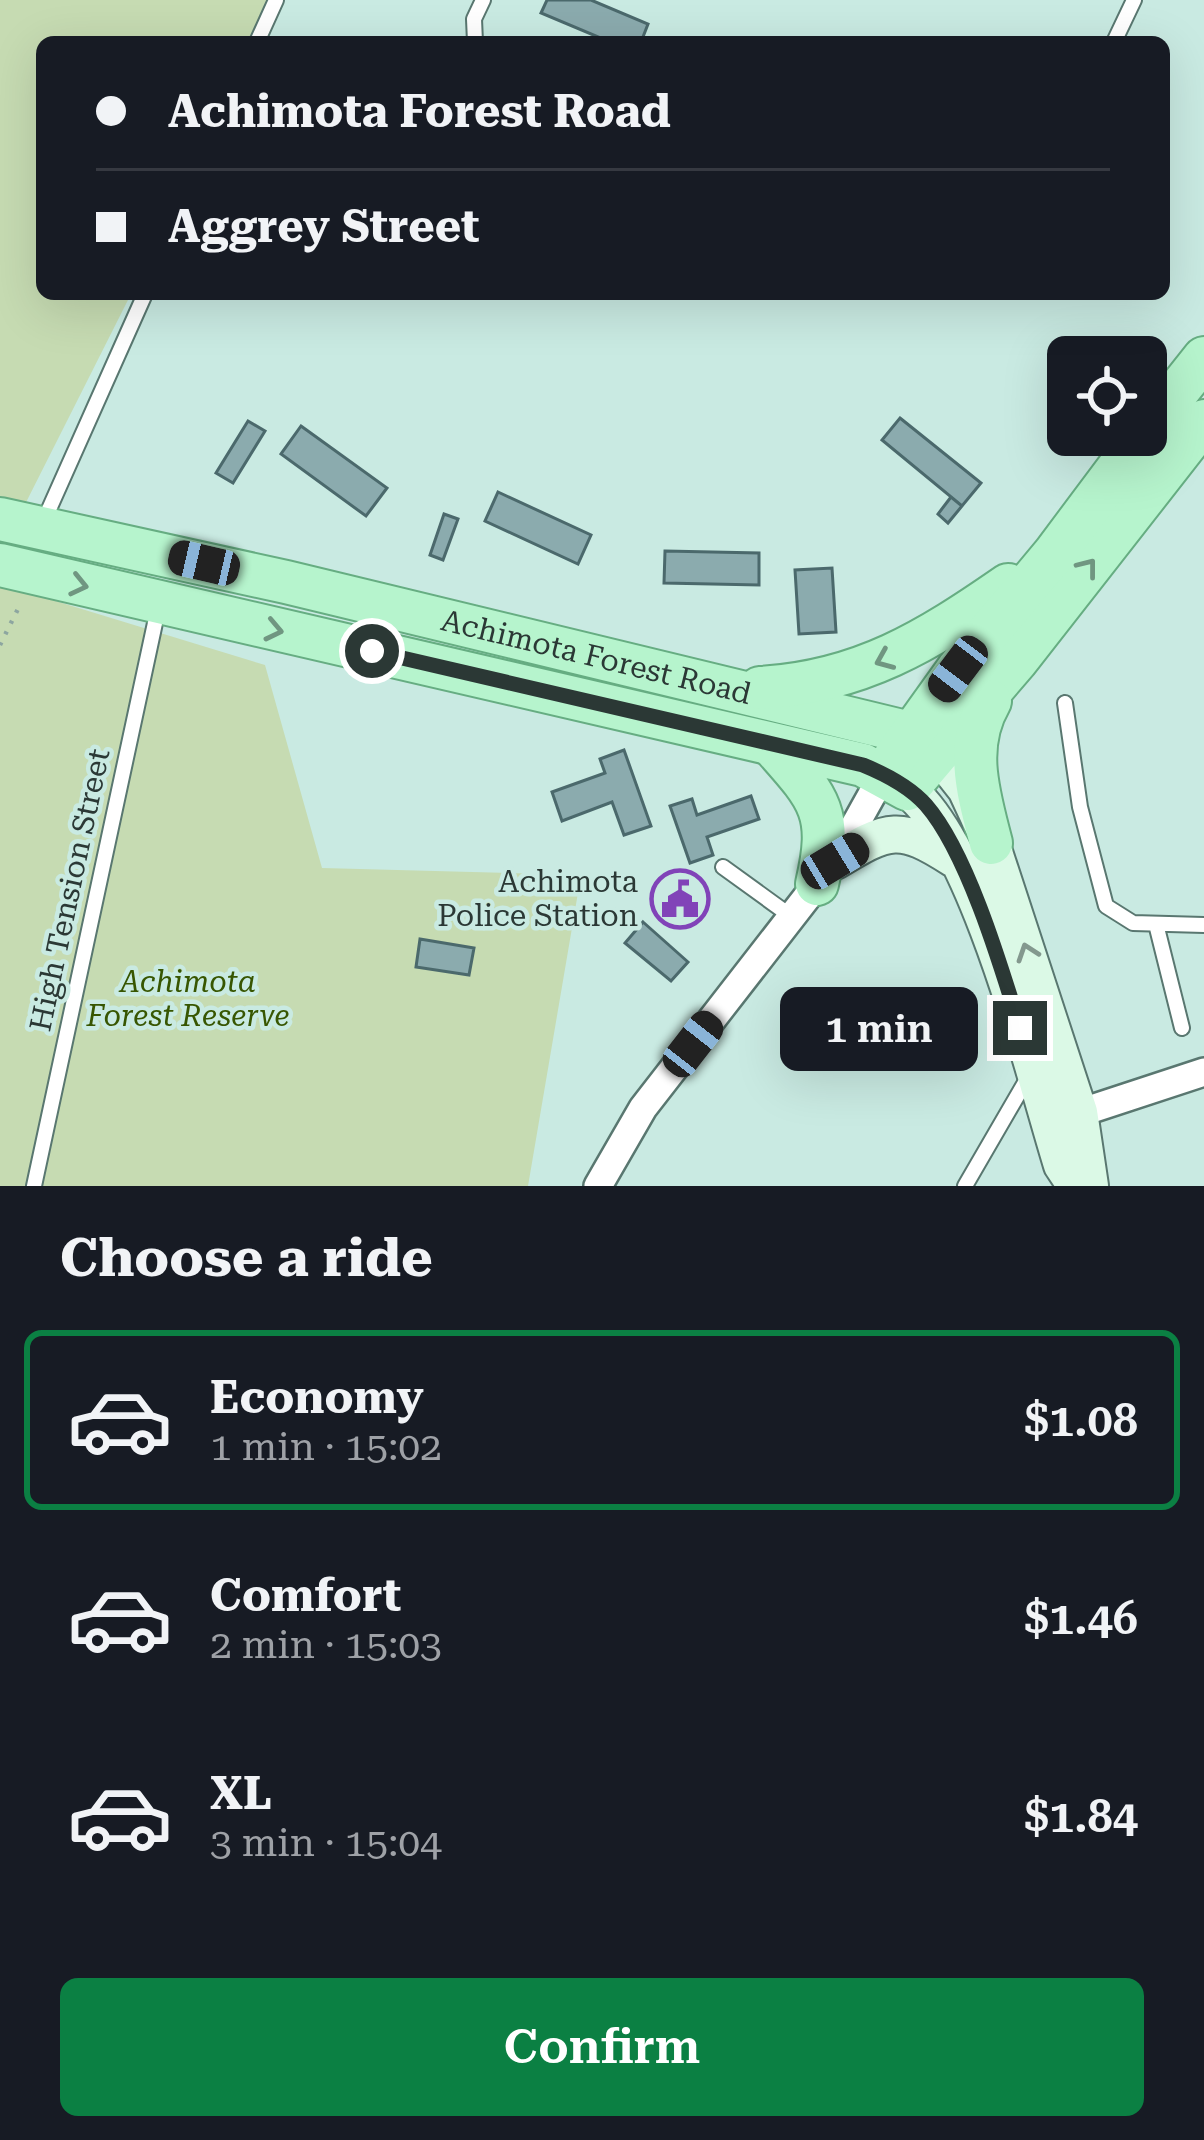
<!DOCTYPE html>
<html lang="en">
<head>
<meta charset="utf-8">
<style>
  body { margin:0; font-family:"Roboto Serif",serif; background:#20242c; color:#f1f3f6; height:100vh; display:flex; flex-direction:column; font-size:45px; white-space:nowrap }
  * { box-sizing:border-box; margin:0 }
  p { font-size:39px; color:#9ea1a6 }
  .icon { flex:none; width:66px; height:66px; fill:none; stroke:currentColor; stroke-width:2; stroke-linecap:round; stroke-linejoin:round }
  .map { position:relative; height:1186px; overflow:hidden }
  .drawer { display:flex; flex-direction:column; background:#171b24; flex:1 }
  .drawer>* { flex:none }
  .guide { position:absolute; left:36px; top:36px; width:1134px; height:264px; border-radius:18px; box-shadow:0 12px 48px #0002; display:grid; align-content:center; height:264px; padding:0 60px; background:#171b24 }
  .controls { position:absolute; left:1047px; top:336px; display:grid; gap:24px }
  .controls a { display:grid; place-items:center; width:120px; height:120px; border-radius:18px; background:#171b24; box-shadow:0 12px 48px #0002; font-size:60px }
  .end { position:absolute; width:54px; height:54px; margin:-27px; border:15px solid #2b3835; background:#fff; box-shadow:0 0 0 6px #fff }
  .from { border-radius:50% }
  .bubble { position:absolute; height:84px; border-radius:18px; background:#171b24; box-shadow:0 12px 48px #0002; font-size:39px; font-weight:600; line-height:84px; text-align:center }
  .car { position:absolute; width:36px; height:72px; margin:-36px -18px; border-radius:15px; box-shadow:0 0 9px 3px #0007; background:linear-gradient(#222 24%,#8ab4d8 0 40%,#222 0 76%,#8ab4d8 0 86%,#222 0) }
  .guide b { display:flex; align-items:center; gap:42px; height:114px; font-size:45px }
  .guide b+b { border-top:3px solid #363941 }
  .guide i { width:30px; height:30px; background:#f1f3f6 }
  ul { padding:0; list-style:none }
  li { display:flex; align-items:center; gap:36px; height:180px; margin:0 24px 18px; padding:0 36px; border:6px solid transparent; border-radius:18px }
  li div { flex:1 }
  li b { display:block; font-size:45px }
  li em { font-style:normal; font-weight:600 }
  li.active { border-color:#0b8043 }
  li>.icon { width:108px; height:108px; stroke-width:1.5 }
  h2 { padding:0 60px; font-size:54px; line-height:144px }
  .button { display:flex; gap:24px; margin-top:auto; padding:24px 60px }
  .button a { flex:1; height:138px; border-radius:18px; background:#0b8043; color:#fff; font-size:48px; font-weight:600; line-height:138px; text-align:center }
  .map>svg:first-child { display:block }
  .green { fill:#c6dbb2 }
  .building { fill:#8babae; stroke:#4b696c; stroke-width:3 }
  .lines { fill:none; stroke-linecap:round; stroke-linejoin:round }
  .lane-casing { stroke:#597770; stroke-width:18 }
  .street-casing { stroke:#597770; stroke-width:32 }
  .secondary-casing { stroke:#597770; stroke-width:40 }
  .primary-casing { stroke:#66ad82; stroke-width:46 }
  .path { stroke:#8da6a0; stroke-width:4.5; stroke-dasharray:3 9; stroke-linecap:butt }
  .lane { stroke:#fff; stroke-width:14 }
  .street { stroke:#fff; stroke-width:27 }
  .secondary { stroke:#dbf9e6; stroke-width:36 }
  .primary { stroke:#b6f4cd; stroke-width:42 }
  .oneway { stroke:#709681 }
  .oneway2 { stroke:#83988e }
  .route { stroke:#2b3835; stroke-width:15 }
  .labels { text-anchor:middle; stroke-width:9; stroke-linejoin:round; paint-order:stroke }
  .street-label { font-size:30px; fill:#2b3835; stroke:#c9eae2 }
  .poi-label { font-size:30px; fill:#2b3835; stroke:#c9eae2; text-anchor:end }
  .park-label { font-size:30px; font-style:italic; fill:#375601; stroke:#c9eae2 }
</style>
</head>
<body>
<div class="map">
<svg width="1204" height="1186" viewBox="0 0 1204 1186">
  <rect width="100%" height="100%" fill="#c9eae2"/>
  <path class="green" d="M0 0H279L258 42H42V294H131L0 554Z
    M0 584 265 665 322 868 581 875 528 1186H0Z"/>
  <path class="building" d="M547 0H591L648 24 641 42H610L541 13Z
    M900 418 981 483 962 506 882 440Z
    M248 421 265 431 233 483 216 473Z
    M301 426 387 488 366 516 281 454Z
    M498 492 591 535 578 564 485 521Z
    M951 497 962 506 948 523 938 514Z
    M444 514 458 519 443 560 430 555Z
    M665 551 759 553V585L664 583Z
    M832 568 836 632 799 634 795 570Z
    M624 750 651 826 624 835 612 802 562 821 552 792 605 773 600 759Z
    M751 796 759 819 707 837 713 855 690 863 670 806 692 799 697 815Z
    M643 922 688 962 671 981 625 943Z
    M420 939 474 948 469 975 416 967Z"/>
  <g class="lines">
    <defs>
      <path id="lane" d="M257 42 276 0
        M475 42 474 19 483 0
        M1114 42 1134 0
        M42 525 145 294
        M1065 703 1080 807 1106 906 1133 923 1204 925
        M723 867 792 917
        M1156 924 1182 1028
        M34 1186 158 609
        M965 1186 1030 1074"/>
      <path id="street" d="M1064 1118 1204 1072
        M598 1186 643 1108 835 861 884 773"/>
      <path id="secondary" d="M936 751 966 789 991 843 1079 1112 1090 1186
        M907 789C978 844 1034 1074 1062 1165L1076 1186
        M835 861C889 828 900 824 954 859"/>
      <g id="primary">
        <path d="M1146 431 1204 358"/>
        <path id="s1" d="M0 519 286 582 910 733 936 751"/>
        <path d="M0 565 863 765 907 789 1017 660 1204 421"/>
        <path d="M760 688C861 682 927 641 1008 585"/>
        <path d="M990 701C963 747 979 796 991 843"/>
        <path d="M772 745C819 798 834 812 817 884"/>
        <path d="M895 757 958 669 1054 554 1143 435"/>
      </g>
    </defs>
    <use href="#lane" class="lane-casing"/>
    <use href="#street" class="street-casing"/>
    <use href="#secondary" class="secondary-casing"/>
    <use href="#primary" class="primary-casing"/>
    <path class="path" d="M0 645 19 607"/>
    <use href="#lane" class="lane"/>
    <use href="#street" class="street"/>
    <use href="#secondary" class="secondary"/>
    <use href="#primary" class="primary"/>
  </g>
  <defs><path id="oneway-chevron" d="M-2-3.5L2.5 0L-2 3.5" fill="none" stroke-width="1.6" stroke-linecap="round" stroke-linejoin="round" transform="scale(3)"/></defs>
  <g class="oneway">
    <use href="#oneway-chevron" transform="translate(1088 567) rotate(-52)"/>
    <use href="#oneway-chevron" transform="translate(79 585) rotate(13)"/>
    <use href="#oneway-chevron" transform="translate(274 630) rotate(12)"/>
    <use href="#oneway-chevron" transform="translate(884 660) rotate(157)"/>
  </g>
  <use class="oneway2" href="#oneway-chevron" transform="translate(1027 952) rotate(-109)"/>
  <g class="lines">
    <path class="route" d="M372 651 863 765C885 774 910 787 926 805 967 852 1001 966 1020 1028"/>
  </g>
  <defs>
    <symbol id="civic-ring" viewBox="-11 -11 22 22"><circle r="9.5" fill="#c9eae2" stroke="#8143b8" stroke-width="1.5"/><path d="M-.6-6.5H3V-4.5H.6V-3L4-1V1h2V6H-6V1h2V-1L-.6-3ZM-1.2 2.5V6h2.4V2.5Z" fill="#8143b8"/></symbol>
  </defs>
  <g fill-rule="evenodd">
    <use href="#civic-ring" x="647" y="866" width="66" height="66"/>
  </g>
  <g class="labels">
    <g class="street-label">
      <text dy="10" stroke="none"><textPath href="#s1" startOffset="612">Achimota Forest Road</textPath></text>
      <text transform="translate(70 890) rotate(-78)" y="10">High Tension Street</text>
    </g>
    <g class="poi-label">
      <text x="638" y="892">Achimota<tspan x="638" dy="34">Police Station</tspan></text>
    </g>
    <g class="park-label">
      <text x="188" y="992">Achimota<tspan x="188" dy="34">Forest Reserve</tspan></text>
    </g>
  </g>
</svg>
<div class="controls">
<a><svg class="icon" aria-label="locate" viewBox="0 0 24 24"><circle cx="12" cy="12" r="6"/><path d="M12 2v4M12 18v4M2 12h4M18 12h4"/></svg></a>
</div>
<i class="end from" style="left:372px;top:651px"></i>
<i class="end" style="left:1020px;top:1028px"></i>
<div class="bubble" style="left:780px;top:987px;width:198px">1 min</div>
<i class="car" style="left:204px;top:563px;rotate:283deg"></i>
<i class="car" style="left:958px;top:669px;rotate:217deg"></i>
<i class="car" style="left:835px;top:861px;rotate:59deg"></i>
<i class="car" style="left:693px;top:1044px;rotate:38deg"></i>
<div class="guide">
<b><i class="from"></i>Achimota Forest Road</b>
<b><i></i>Aggrey Street</b>
</div>
</div>
<section class="drawer">
<h2>Choose a ride</h2>
<ul>
<li class="active"><svg class="icon" aria-label="car" viewBox="0 0 24 24"><path d="M5 17H2v-5l4-1 3-4h7l3 4 3 1v5h-3M9 17h6M6 11h13"/><circle cx="7" cy="17" r="2"/><circle cx="17" cy="17" r="2"/></svg><div><b>Economy</b><p>1 min · 15:02</p></div><em>$1.08</em></li>
<li><svg class="icon" aria-label="car" viewBox="0 0 24 24"><path d="M5 17H2v-5l4-1 3-4h7l3 4 3 1v5h-3M9 17h6M6 11h13"/><circle cx="7" cy="17" r="2"/><circle cx="17" cy="17" r="2"/></svg><div><b>Comfort</b><p>2 min · 15:03</p></div><em>$1.46</em></li>
<li><svg class="icon" aria-label="car" viewBox="0 0 24 24"><path d="M5 17H2v-5l4-1 3-4h7l3 4 3 1v5h-3M9 17h6M6 11h13"/><circle cx="7" cy="17" r="2"/><circle cx="17" cy="17" r="2"/></svg><div><b>XL</b><p>3 min · 15:04</p></div><em>$1.84</em></li>
</ul>
<div class="button"><a>Confirm</a></div>
</section>
</body>
</html>
